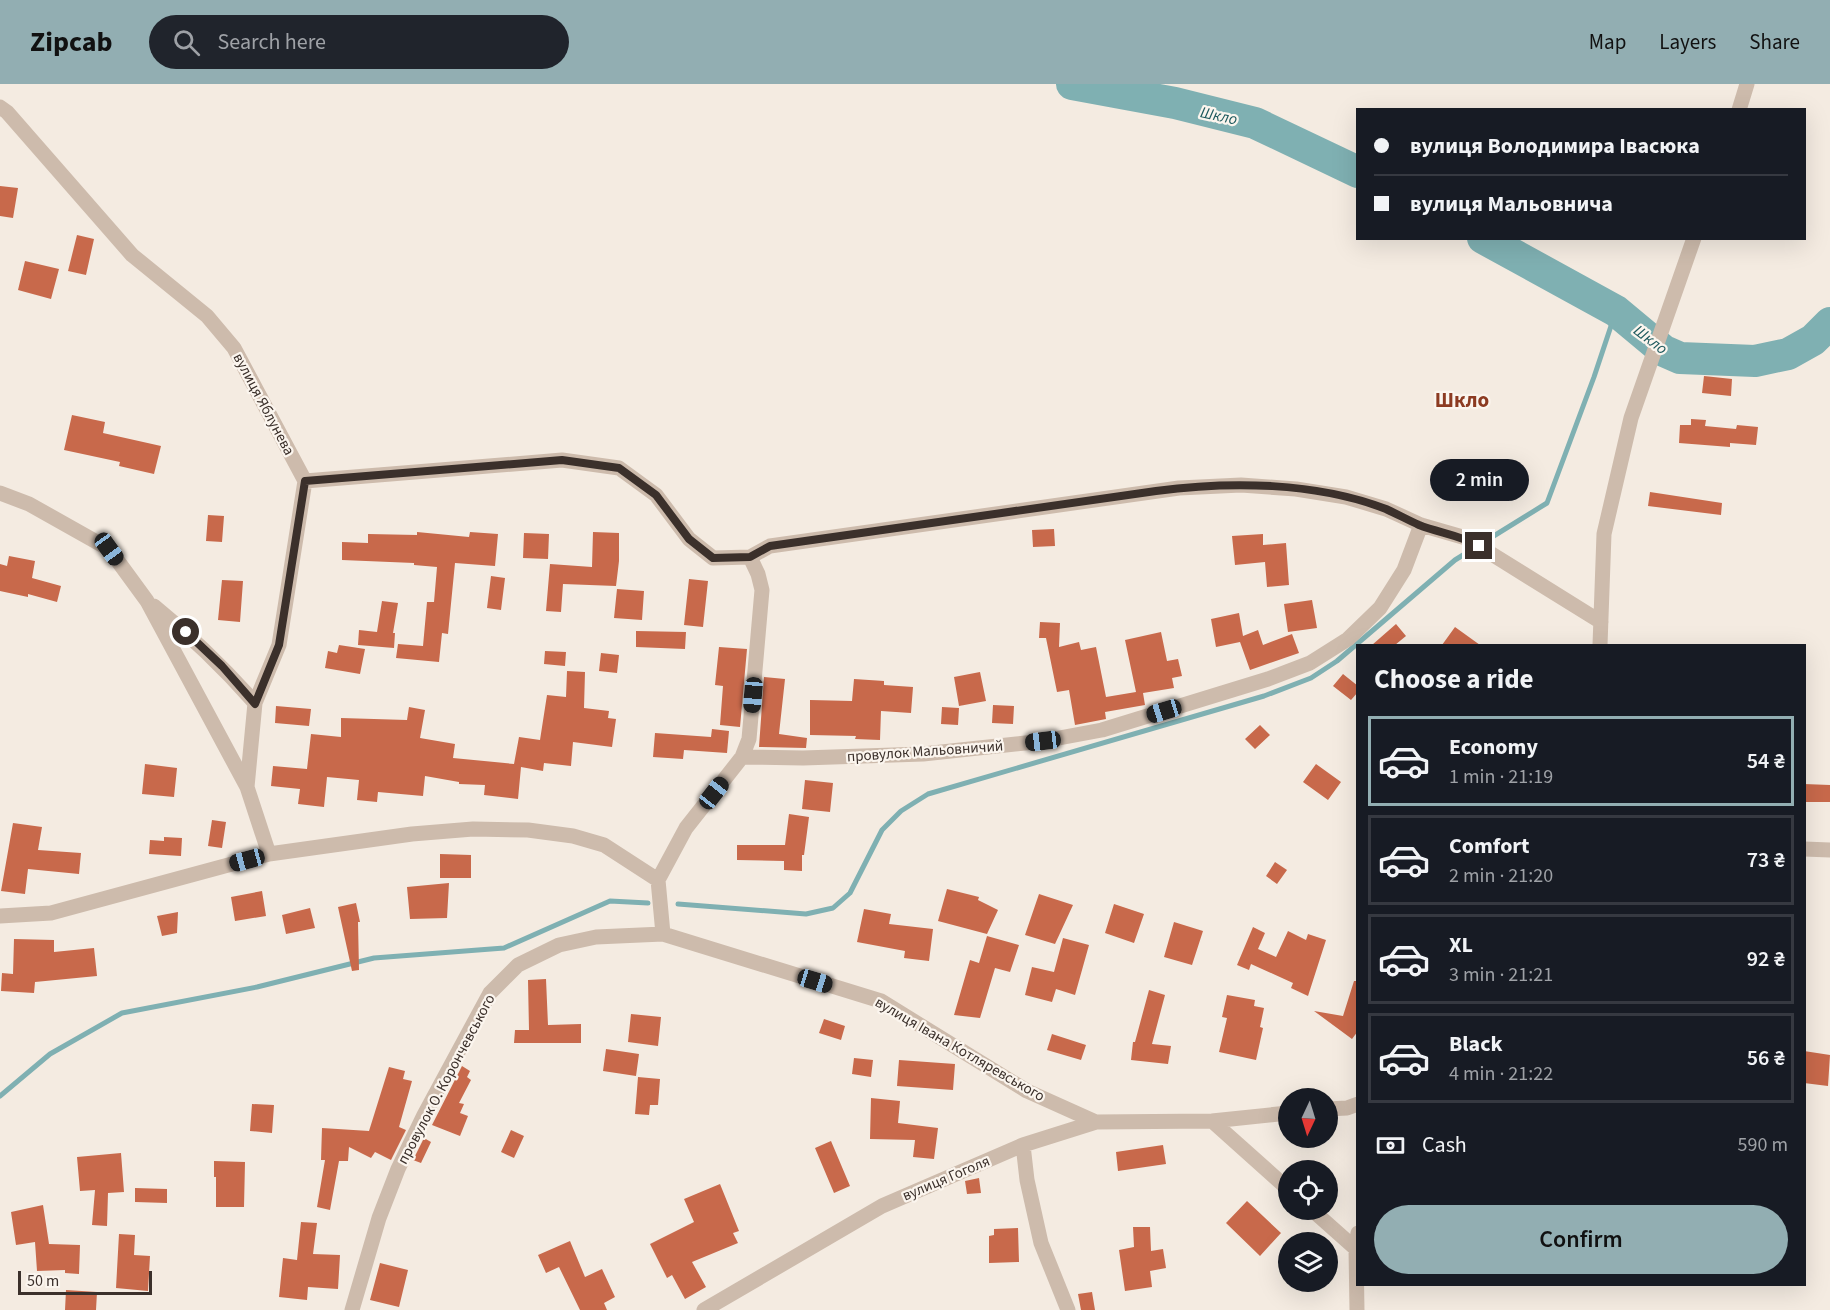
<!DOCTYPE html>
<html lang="en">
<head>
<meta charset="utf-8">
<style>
  body { margin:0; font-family:"Source Sans 3",sans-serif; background:#20242c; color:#f1f3f6; height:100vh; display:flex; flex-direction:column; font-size:22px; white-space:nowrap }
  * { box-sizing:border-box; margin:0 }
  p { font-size:20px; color:#9ea1a6 }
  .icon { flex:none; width:33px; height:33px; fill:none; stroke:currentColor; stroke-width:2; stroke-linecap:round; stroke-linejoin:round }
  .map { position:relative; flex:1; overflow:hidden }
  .panel { position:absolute; left:1356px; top:560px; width:450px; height:642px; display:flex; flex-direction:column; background:#171b24; border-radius:0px; box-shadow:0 6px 24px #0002 }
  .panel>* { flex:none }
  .guide { position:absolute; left:1356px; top:24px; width:450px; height:132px; border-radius:0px; box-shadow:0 6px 24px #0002; display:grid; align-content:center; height:132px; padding:0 18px; background:#171b24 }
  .needle { width:39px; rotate:184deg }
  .tools { position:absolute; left:1278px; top:1004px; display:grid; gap:12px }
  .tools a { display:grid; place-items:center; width:60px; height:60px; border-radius:50%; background:#171b24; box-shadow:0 6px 24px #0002; font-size:30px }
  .scale { position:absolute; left:18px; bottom:15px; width:134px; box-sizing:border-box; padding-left:6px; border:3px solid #3b302b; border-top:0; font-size:16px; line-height:21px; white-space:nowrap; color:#3b302b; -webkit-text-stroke:4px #fbf5ee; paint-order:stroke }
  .end { position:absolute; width:27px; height:27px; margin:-14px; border:8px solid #3b302b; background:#fff; box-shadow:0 0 0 3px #fff }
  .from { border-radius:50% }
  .bubble { position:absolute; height:42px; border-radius:21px; background:#171b24; box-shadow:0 6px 24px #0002; font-size:20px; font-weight:600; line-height:42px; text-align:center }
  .car { position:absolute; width:18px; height:36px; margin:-18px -9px; border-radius:8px; box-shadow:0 0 4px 2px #0007; background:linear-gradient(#222 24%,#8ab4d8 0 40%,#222 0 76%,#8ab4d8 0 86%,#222 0) }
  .guide b { display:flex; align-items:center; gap:21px; height:57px; font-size:22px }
  .guide b+b { border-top:2px solid #363941 }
  .guide i { width:15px; height:15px; background:#f1f3f6 }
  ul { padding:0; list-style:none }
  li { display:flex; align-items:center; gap:18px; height:90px; margin:0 12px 9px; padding:0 6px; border:3px solid #363941; border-radius:0px }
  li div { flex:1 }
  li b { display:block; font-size:22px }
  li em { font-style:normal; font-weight:600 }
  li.current { border-color:#92aeb2 }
  li>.icon { width:54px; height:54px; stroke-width:1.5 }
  h2 { padding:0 18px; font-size:27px; line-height:72px }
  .pay { display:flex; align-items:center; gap:15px; height:66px; padding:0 18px; font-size:22px }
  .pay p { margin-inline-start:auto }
  .action { display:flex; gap:12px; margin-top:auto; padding:12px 18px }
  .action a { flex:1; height:69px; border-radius:36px; background:#92aeb2; color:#111; font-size:24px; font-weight:600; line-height:69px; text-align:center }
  header { display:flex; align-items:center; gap:36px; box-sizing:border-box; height:84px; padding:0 30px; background:#92aeb2; color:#111 }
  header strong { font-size:28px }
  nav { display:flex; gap:33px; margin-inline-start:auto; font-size:21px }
  .search { width:420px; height:54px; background:#20242c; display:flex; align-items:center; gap:15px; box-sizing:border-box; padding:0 21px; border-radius:33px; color:#9ea1a6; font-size:22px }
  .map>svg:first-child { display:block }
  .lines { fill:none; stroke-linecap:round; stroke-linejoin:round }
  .stream { stroke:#7fb0b2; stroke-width:5 }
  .river { stroke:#7fb0b2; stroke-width:32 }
  .building { fill:#c8694b }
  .minor { stroke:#cdbbac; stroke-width:15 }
  .route { stroke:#3b302b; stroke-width:8 }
  .labels { text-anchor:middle; stroke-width:4.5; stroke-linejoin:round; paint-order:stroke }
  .street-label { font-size:15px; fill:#3b302b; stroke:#fbf5ee }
  .water-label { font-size:16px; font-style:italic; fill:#1f5a5e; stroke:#fbf5ee }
  .district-label { font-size:21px; font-weight:bold; fill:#8c3b22; stroke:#fbf5ee }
</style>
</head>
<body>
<header>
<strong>Zipcab</strong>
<div class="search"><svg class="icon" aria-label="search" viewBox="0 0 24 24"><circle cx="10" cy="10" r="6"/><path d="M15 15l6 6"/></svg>Search here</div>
<nav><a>Map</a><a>Layers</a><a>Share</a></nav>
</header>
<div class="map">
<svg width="1830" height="1226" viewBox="0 0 1830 1226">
  <rect width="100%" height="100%" fill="#f4ebe1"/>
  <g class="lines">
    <path class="stream" d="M678 820 806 830 833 824 850 809 882 746 901 727 928 710 1264 612 1311 594 1337 577 1455 476 1547 419 1594 293 1616 227
      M0 1012 50 970 122 929 257 903 374 874 504 864 610 817 648 819"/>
    <path class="river" d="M1072 0 1175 19 1255 39 1358 88
      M1483 154 1616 227 1664 267 1680 274 1755 277 1788 270 1813 256 1830 239"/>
  </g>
  <path class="building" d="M0 102 18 104 13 134 0 132Z
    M77 151 94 155 86 191 68 187Z
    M25 177 59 185 51 215 18 206Z
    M1704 292 1732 295 1731 312 1702 309Z
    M72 331 105 338 103 349 161 362 154 390 119 382 120 378 64 366Z
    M1691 335 1706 336 1705 342 1736 345 1737 341 1758 343 1756 361 1730 359V363L1679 359 1680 341H1691Z
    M1650 408 1722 419 1721 431 1648 422Z
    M208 431 224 432 222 458 206 457Z
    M1054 445 1055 462 1033 463 1032 446Z
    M417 448 469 453 470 448 498 450 495 482 455 479 448 550 442 549 439 578 396 574 398 560 423 562 427 518H434L437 483 414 481V479L342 476V458L368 459V450L417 451Z
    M593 448 619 449V477L616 502 563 500 561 528 546 527 550 480 592 483Z
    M524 449 549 450 548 475 523 474Z
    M1263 450V461L1286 459 1289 501 1267 503 1265 478 1235 481 1232 452Z
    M9 472 35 477 32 494 61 502 57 518 28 510V513L0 507V480L7 482Z
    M491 492 505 494 501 526 487 524Z
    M689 495 708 497 703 543 684 541Z
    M222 496 243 497 240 538 218 536Z
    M617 505 644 507 642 536 614 534Z
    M1312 516 1317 544 1288 548 1284 520Z
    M382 517 398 519 393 549H395L394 564 358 561 359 546 377 548Z
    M1239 529 1243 552 1258 546 1263 561 1292 550 1299 569 1250 586 1240 558 1216 563 1211 535Z
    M1040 538 1060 539 1059 563 1079 558 1081 566 1096 563 1106 613 1136 608 1125 556 1161 548 1167 577 1178 575 1182 592 1172 594 1174 604 1143 609 1145 621 1105 628 1106 635 1075 641 1069 606 1057 608 1046 554H1039Z
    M1396 540 1406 552 1395 561H1372Z
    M1455 543 1480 561H1442Z
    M636 547 686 548 685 565 636 563Z
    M339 561 365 565 360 590 325 584 328 567 337 569Z
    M719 563 747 565 740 643 720 641 723 602 715 601Z
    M545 567 566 568 565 582 544 580Z
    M601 569 619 571 617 589 599 587Z
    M567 587 585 588 584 624 609 627 608 634 616 635 612 663 573 658 571 682 544 679 543 687 521 683 518 715 484 711 485 701 459 700V698L425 692 423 712 378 708 377 718 357 716 359 696 327 693 324 723 298 720 300 705 271 702 273 682 307 685 311 650 341 653V634L407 636 409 623 425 626 420 654 455 660 453 674 514 680 519 653 540 656 547 611 566 613Z
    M980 588 986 617 959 622 954 593Z
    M1343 590 1358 602V608L1351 616 1333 602Z
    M764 593 785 595 779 650 807 654 806 664 759 663Z
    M854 595 884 597V601L913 603 911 629 881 627 880 656 855 655 856 652 810 651V616L852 617Z
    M993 621 1014 622 1013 640 992 639Z
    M276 622 311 625 309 642 275 639Z
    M942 623 959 624 958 641 941 640Z
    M1260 641 1270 651 1255 665 1245 655Z
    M712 645 729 647 727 669 684 666 683 675 653 673 655 649 711 653Z
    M145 680 177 684 174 713 142 710Z
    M1316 680 1341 698 1328 716 1303 698Z
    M805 696 833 699 830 728 802 725Z
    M1804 700 1830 701V718H1804Z
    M789 730 809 733 804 771H802V787L784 786V777L737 776V761H785Z
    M212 736 226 738 222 764 208 762Z
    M13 739 42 743 38 766 81 769 79 790 28 785 25 810 1 807Z
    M164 753 182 754 181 772 149 770 150 756 164 757Z
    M440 770 471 771V794H440Z
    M1275 778 1287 786 1277 800 1266 792Z
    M449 799 447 834 410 835 407 803Z
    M947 805 979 813 978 816 998 826 987 850 938 837Z
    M262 807 266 832 235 837 231 813Z
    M1039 810 1073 821 1055 860 1025 851Z
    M356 819 360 838H358L359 886 352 887 338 823Z
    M1114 820 1144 830 1134 859 1105 849Z
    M310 824 315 844 286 850 282 831Z
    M864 825 891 830 889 840 933 845 929 877 904 874 905 867 857 858Z
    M178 828 177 849 162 852 157 832Z
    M1174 838 1203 847 1192 881 1164 873Z
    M1253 843 1265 849 1258 865 1276 873 1288 847 1306 856 1308 850 1326 856 1308 912 1291 904 1293 899 1251 880 1249 886 1237 881Z
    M987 852 1019 861 1010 888 995 884 980 934 954 931 970 876 979 879Z
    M1063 854 1089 861 1075 911 1056 905 1052 918 1025 911 1032 883 1054 888Z
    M14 855 54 856V868L94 864 97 892 35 898 34 909 1 907 2 889 13 890Z
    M546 895 548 941 581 940V959H514L515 946H529L528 896Z
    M1354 897H1358V947L1352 955 1314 927 1343 932Z
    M1149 906 1165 911 1152 960 1171 962 1168 980 1131 976 1133 958H1135Z
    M1227 911 1255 916 1254 922 1264 924 1260 943 1263 944 1256 976 1219 968 1227 934 1222 933Z
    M631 930 661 933 658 962 628 958Z
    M824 935 845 942 841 956 819 949Z
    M1052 950 1086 961 1081 976 1047 966Z
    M606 965 639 970 636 992 603 987Z
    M1804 967 1830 971 1828 1002 1804 999Z
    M854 974 873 976 871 993 852 990Z
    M899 976 955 980 953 1006 897 1002Z
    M462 982 470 987 467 993 471 996 459 1019 464 1020 460 1029 468 1032 460 1052 432 1041Z
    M389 983 405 987 403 995 412 997 399 1043 406 1046 391 1076 375 1068 371 1074 349 1063 348 1077H339L330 1126 317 1123 325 1076H321L322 1044 369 1047Z
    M638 993 660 995 658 1021H650L649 1031 635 1030Z
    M871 1014 900 1017 898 1039 938 1044 934 1075 913 1073 915 1056 870 1055Z
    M252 1020 274 1021 272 1049 250 1047Z
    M511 1046 524 1052 514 1074 501 1068Z
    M424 1054 431 1058 421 1079 413 1076Z
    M831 1057 850 1102 834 1109 815 1064Z
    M1163 1061 1166 1080 1118 1087 1116 1068Z
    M121 1069 124 1108 108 1109 107 1142 92 1141 95 1106 80 1107 77 1073Z
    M214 1077 245 1078 244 1123H216V1093H214Z
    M979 1094 981 1109 967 1110 965 1097Z
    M720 1100 739 1147 733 1149 738 1159 692 1178 706 1203 685 1215 672 1191 667 1194 650 1160 694 1138 684 1115Z
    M135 1104 167 1105V1119L135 1118Z
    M1247 1117 1281 1149 1260 1172 1226 1139Z
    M43 1121 49 1160 80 1161 79 1190 65 1189V1186L37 1187 35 1158 16 1161 11 1128Z
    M301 1138 317 1139 313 1170 340 1171 338 1205 308 1203 307 1216 279 1213 283 1174 297 1176Z
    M1133 1143H1150L1151 1167 1163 1165 1166 1184 1150 1187 1152 1203 1125 1207 1119 1166 1134 1163Z
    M1018 1144 1019 1178 989 1179V1152L994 1151V1145Z
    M119 1150 135 1151 134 1171 150 1172 148 1207 116 1204Z
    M570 1157 585 1193 602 1185 615 1213 604 1219 607 1226H580L559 1183 546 1189 538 1171Z
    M380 1179 408 1186 399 1223 370 1216Z
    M66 1206 97 1208 96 1226H65Z
    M1092 1208 1095 1226H1081L1078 1210Z"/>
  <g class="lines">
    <path class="minor" d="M0 23 7 28 132 171 207 232 234 264 305 397 279 561 255 619 247 703
      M1739 26 1747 0
      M305 397 562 376 619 384 656 411 689 455 713 474 750 473 770 462 1179 404 1241 401 1296 405 1346 413 1386 425 1421 441 1466 454 1601 538
      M0 409 29 420 109 465 147 517 247 703 269 770
      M154 522C191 552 224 584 255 619
      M1600 561 1604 450 1631 334 1694 154
      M742 673 803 674 923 670 1043 657 1102 646 1268 595 1310 579 1348 555 1380 524 1404 486 1421 441
      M1804 765 1830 766
      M658 796 686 744 742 673 749 655 762 506 758 490 750 473
      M0 832 51 829 269 770 412 750 473 745 528 746 573 752 604 761 658 796 663 850 881 917 1027 1007 1096 1038
      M1328 1025 1347 1024 1358 1020
      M1212 1037 1288 1105
      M1023 1061 1027 1096 1041 1159 1068 1226
      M1311 1125 1356 1165
      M352 1226 379 1134 398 1085 424 1031 490 909 518 881 559 861 596 853 663 850
      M704 1226 882 1122 1023 1061 1096 1038 1212 1037 1288 1029
      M1357 1226 1356 1165 1358 1149"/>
  </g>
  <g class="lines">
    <path class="route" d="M186 548 222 582 255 620 279 561 305 397 562 376 619 384 656 411 689 455 713 474 750 473 770 462 1156 407C1230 397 1316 398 1386 425 1397 430 1408 436 1419 441 1439 449 1460 451 1479 462"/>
  </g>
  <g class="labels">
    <g class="street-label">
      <text transform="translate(264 320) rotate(62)" y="5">вулиця Яблунева</text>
      <text transform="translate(925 667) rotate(-4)" y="5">провулок Мальовничий</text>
      <text transform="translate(960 965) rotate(30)" y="5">вулиця Івана Котляревського</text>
      <text transform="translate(446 995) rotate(-62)" y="5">провулок О. Корончевського</text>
      <text transform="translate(946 1094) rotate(-23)" y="5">вулиця Гоголя</text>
    </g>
    <g class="water-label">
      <text transform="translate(1219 31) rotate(12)" y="6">Шкло</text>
      <text transform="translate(1651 255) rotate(37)" y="6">Шкло</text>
    </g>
    <g class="district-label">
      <text x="1462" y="323">Шкло</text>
    </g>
  </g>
</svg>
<div class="tools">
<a><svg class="needle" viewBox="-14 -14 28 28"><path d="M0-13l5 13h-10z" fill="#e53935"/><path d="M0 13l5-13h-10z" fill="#9ea1a6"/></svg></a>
<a><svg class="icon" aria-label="locate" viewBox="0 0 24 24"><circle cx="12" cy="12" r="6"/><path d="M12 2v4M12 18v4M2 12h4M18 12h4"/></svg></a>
<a><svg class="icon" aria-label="layers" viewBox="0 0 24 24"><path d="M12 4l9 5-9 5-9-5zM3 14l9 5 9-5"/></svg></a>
</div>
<div class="scale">50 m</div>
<i class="end from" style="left:186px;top:548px"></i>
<i class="end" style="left:1479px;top:462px"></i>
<div class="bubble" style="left:1430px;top:375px;width:99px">2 min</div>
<i class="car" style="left:109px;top:465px;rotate:144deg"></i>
<i class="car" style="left:753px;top:611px;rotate:185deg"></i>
<i class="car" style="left:1164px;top:627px;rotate:253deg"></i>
<i class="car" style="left:1043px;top:657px;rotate:263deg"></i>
<i class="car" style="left:714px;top:709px;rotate:38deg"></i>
<i class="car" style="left:247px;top:776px;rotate:255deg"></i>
<i class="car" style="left:815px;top:897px;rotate:107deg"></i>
<div class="guide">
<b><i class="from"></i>вулиця Володимира Івасюка</b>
<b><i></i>вулиця Мальовнича</b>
</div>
<section class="panel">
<h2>Choose a ride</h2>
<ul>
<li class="current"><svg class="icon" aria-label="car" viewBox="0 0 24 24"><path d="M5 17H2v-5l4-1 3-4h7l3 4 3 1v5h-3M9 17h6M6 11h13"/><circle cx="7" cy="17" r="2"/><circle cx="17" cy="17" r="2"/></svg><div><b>Economy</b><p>1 min · 21:19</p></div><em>54 ₴</em></li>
<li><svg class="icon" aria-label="car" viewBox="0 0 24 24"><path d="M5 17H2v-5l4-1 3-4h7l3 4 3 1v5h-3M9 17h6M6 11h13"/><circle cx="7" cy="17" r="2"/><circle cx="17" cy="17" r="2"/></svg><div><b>Comfort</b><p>2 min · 21:20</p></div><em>73 ₴</em></li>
<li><svg class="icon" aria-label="car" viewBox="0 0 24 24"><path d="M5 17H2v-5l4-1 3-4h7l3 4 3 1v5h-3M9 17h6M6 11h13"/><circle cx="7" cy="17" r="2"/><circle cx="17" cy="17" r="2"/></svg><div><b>XL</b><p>3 min · 21:21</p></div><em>92 ₴</em></li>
<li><svg class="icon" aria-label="car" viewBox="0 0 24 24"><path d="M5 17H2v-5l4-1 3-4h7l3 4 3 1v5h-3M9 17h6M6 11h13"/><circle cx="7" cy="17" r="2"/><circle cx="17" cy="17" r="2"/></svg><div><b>Black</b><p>4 min · 21:22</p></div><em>56 ₴</em></li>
</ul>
<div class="pay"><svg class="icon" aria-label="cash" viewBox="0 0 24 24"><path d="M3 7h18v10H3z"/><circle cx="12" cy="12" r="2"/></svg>Cash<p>590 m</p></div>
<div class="action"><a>Confirm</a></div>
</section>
</div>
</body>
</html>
